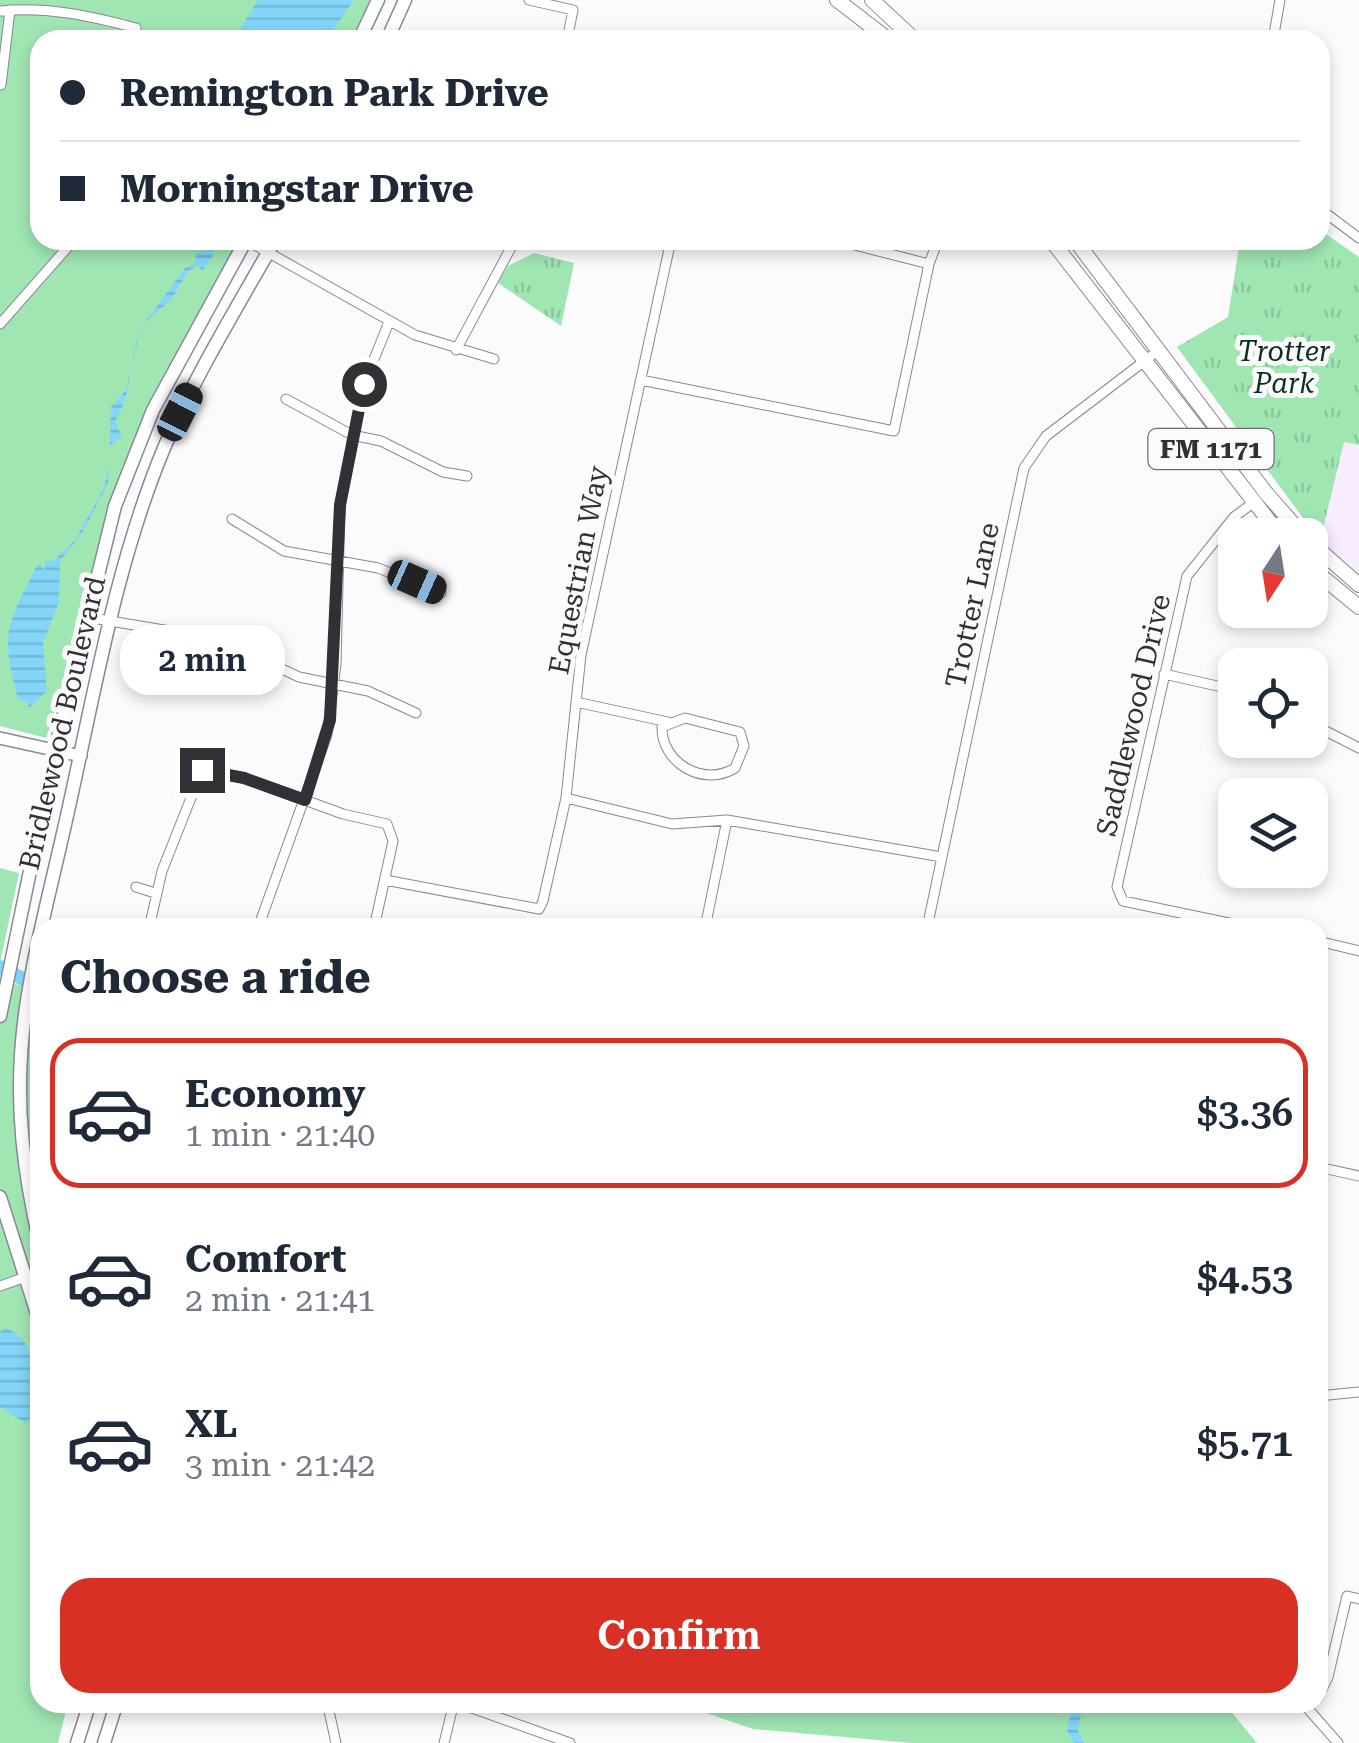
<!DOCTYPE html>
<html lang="en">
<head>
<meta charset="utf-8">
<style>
  body { margin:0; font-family:"Roboto Serif",serif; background:#f6f6f7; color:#1f2937; height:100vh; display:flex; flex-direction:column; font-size:38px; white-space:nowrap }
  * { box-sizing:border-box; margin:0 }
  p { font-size:32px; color:#747a83 }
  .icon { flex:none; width:55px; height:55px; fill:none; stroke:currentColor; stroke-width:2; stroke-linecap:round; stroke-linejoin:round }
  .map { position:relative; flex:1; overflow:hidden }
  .details { position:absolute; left:30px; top:918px; width:1298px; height:795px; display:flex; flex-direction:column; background:#fff; border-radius:30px; box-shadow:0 5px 15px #0003 }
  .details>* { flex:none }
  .hud { position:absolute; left:30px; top:30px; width:1300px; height:220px; border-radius:30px; box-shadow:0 5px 15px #0003; display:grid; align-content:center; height:220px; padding:0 30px; background:#fff }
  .needle { width:65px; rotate:192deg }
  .tools { position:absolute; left:1218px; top:518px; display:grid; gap:20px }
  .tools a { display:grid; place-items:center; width:110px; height:110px; border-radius:20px; background:#fff; box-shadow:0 5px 15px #0003; font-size:50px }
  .end { position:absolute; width:45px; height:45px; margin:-22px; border:12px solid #303035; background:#fff; box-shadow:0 0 0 5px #fff }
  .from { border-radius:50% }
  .bubble { position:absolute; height:70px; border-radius:30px; background:#fff; box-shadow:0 5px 15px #0003; font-size:32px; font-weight:600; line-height:70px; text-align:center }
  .car { position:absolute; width:30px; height:60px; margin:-30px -15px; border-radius:12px; box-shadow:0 0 8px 2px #0007; background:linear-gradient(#222 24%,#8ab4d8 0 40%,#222 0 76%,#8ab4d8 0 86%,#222 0) }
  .hud b { display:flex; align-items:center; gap:35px; height:95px; font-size:38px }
  .hud b+b { border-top:2px solid #e0e1e3 }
  .hud i { width:25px; height:25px; background:#1f2937 }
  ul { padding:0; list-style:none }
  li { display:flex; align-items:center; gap:30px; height:150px; margin:0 20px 15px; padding:0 10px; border:5px solid transparent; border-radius:30px }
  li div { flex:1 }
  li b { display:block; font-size:38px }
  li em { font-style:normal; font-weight:600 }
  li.on { border-color:#d93025 }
  li>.icon { width:90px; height:90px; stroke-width:1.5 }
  h2 { padding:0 30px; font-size:45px; line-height:120px }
  .primary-button { display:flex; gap:20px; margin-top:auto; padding:20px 30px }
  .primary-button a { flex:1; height:115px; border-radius:30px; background:#d93025; color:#fff; font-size:40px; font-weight:600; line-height:115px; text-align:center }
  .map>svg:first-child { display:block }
  .education { fill:#f7edfe }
  .grass { fill:#a0e6b3 }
  .park { fill:url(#park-tufts) }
  .water { fill:url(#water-rules) }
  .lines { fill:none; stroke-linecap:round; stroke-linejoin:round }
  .river { stroke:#83d6f9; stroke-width:14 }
  .minor-casing { stroke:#878893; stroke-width:11 }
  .tertiary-casing { stroke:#878893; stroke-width:14 }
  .secondary-casing { stroke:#878893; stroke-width:15 }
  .primary-casing { stroke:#878893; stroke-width:16 }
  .minor { stroke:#fff; stroke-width:9 }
  .tertiary { stroke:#fff; stroke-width:11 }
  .secondary { stroke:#fff; stroke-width:12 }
  .primary { stroke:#fff; stroke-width:14 }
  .route { stroke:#303035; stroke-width:12 }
  .labels { text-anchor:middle; stroke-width:10; stroke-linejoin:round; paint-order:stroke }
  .shield { fill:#fbfbfe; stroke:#6d6d71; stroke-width:2.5 }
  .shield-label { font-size:25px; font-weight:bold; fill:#303035 }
  .park-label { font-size:28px; font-style:italic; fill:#0c311a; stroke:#fbfbfe }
  .street-label { font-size:28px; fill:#303035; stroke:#fbfbfe }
</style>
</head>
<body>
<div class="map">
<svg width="1359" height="1743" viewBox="0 0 1359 1743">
  <defs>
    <pattern id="park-tufts" width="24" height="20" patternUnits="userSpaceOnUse" patternTransform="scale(2.5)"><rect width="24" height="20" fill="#a0e6b3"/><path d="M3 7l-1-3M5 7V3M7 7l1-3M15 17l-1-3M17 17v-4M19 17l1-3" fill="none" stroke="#8ac69b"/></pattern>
    <pattern id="water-rules" width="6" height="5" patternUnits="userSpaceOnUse" patternTransform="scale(2.5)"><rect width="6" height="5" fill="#83d6f9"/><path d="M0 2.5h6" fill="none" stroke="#71b8d6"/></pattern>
  </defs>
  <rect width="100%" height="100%" fill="#fbfbfe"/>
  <path class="education" d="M1341 441 1359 445V572L1320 541Z"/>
  <path class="grass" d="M0 0H370L350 40H40V240H241C198 313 155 385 124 465 89 553 79 649 46 738L0 726Z
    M0 868 19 873 0 963Z
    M0 979 40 992V1702L68 1703 58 1743H0Z
    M677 1703H1224L1257 1743H912L753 1729Z"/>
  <path class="park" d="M1320 230 1359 257V445L1344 442 1320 541 1177 347 1228 317 1240 240H1320Z
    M534 253 574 263 561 326 498 283 508 266Z"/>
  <path class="water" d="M258 0H354L326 40H233Z
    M205 240H220L213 245V256L202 271 198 265C182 273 182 286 171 299 161 311 147 316 140 332 129 360 132 397 115 421L122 437 110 445 108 484 82 533 60 561 59 602 43 642 47 691 29 708 27 702 18 699C0 631 7 627 35 569L40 563 44 571 45 562 56 559 75 540 102 492 109 467 111 407 126 390 141 328 185 268 195 263 196 253 210 250Z
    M5 1328C45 1341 26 1389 32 1417L25 1423 0 1407V1332Z
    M1073 1703H1083L1078 1731 1084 1743H1074L1067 1731Z"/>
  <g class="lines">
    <path class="river" d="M0 967 40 988"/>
    <defs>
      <path id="minor" d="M529 0 573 10 567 40
        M0 11C46 6 91 16 136 28L134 40
        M1273 40 1280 0
        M1 85 10 10
        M1320 209 1359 238
        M246 240 415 335 494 359
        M835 240 929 264
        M0 324 74 240
        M456 350 515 240
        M641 380 894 431 929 264 938 240
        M286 399 352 435 381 441 443 472 467 476
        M1253 503 1234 517 1187 576 1117 887 1123 901 1253 928
        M232 519 284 551 378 568 441 593
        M86 617 218 639 299 677 368 691 416 713
        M1164 674 1235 690
        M576 702 668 722
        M685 718 740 732 744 746 735 768C703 788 661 762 662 727Z
        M1310 723 1359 748
        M566 798 672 824 727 820 942 857
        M385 880 539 909 543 901 566 798 581 655 671 240
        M136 887 155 893
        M149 928 162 871 202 770 244 778 343 814 387 824 393 841 374 928
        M258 928 327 735 336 664 340 505 364 384 389 322
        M705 928 727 820
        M927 928 1024 468 1046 436 1159 350
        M1318 941 1359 951
        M1318 1167 1359 1176
        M0 1286 40 1272
        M1318 1396 1359 1392
        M1318 1698 1328 1677 1347 1596 1359 1599
        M327 1702 336 1743
        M455 1702 570 1743
        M1302 1702 1338 1743
        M444 1743 454 1702"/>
      <path id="tertiary" d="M0 738 81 756"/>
      <path id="secondary" d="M359 40 378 0
        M387 40 405 0
        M0 1016 55 750 115 506 153 410 246 240
        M0 1197 40 1323
        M40 1244C0 1070 26 995 64 829 93 702 114 568 164 448 195 375 237 308 275 240
        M77 1743 90 1702
        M104 1743 117 1702"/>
      <path id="primary" d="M837 0 889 40
        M872 0 915 40
        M1051 240 1280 535
        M1075 240 1266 493 1303 535
        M1310 542 1359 585
        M1310 567 1359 607"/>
    </defs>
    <use href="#minor" class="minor-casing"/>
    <use href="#tertiary" class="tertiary-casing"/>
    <use href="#secondary" class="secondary-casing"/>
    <use href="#primary" class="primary-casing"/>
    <use href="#minor" class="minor"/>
    <use href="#tertiary" class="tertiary"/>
    <use href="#secondary" class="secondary"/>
    <use href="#primary" class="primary"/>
  </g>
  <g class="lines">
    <path class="route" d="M202 770 244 778 305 800 330 720 340 505 364 384"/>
  </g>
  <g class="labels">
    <rect class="shield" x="1148.5" y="429" width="125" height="40" rx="8"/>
    <g class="shield-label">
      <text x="1211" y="458">FM 1171</text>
    </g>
    <g class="park-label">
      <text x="1284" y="361">Trotter<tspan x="1284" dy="32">Park</tspan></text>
    </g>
    <g class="street-label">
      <text transform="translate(578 570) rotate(-79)" y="10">Equestrian Way</text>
      <text transform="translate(972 605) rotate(-78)" y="10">Trotter Lane</text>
      <text transform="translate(1133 715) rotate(-77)" y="10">Saddlewood Drive</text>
      <text transform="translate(62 723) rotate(-77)" y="10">Bridlewood Boulevard</text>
    </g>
  </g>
</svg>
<div class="tools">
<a><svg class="needle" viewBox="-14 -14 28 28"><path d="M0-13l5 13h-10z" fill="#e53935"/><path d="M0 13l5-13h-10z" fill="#747a83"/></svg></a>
<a><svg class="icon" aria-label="locate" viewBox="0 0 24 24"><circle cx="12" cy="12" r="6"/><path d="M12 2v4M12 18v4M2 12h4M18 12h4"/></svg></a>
<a><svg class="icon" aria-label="layers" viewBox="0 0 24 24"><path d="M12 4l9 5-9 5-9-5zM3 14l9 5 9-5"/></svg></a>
</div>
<i class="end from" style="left:364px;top:384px"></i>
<i class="end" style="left:202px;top:770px"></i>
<div class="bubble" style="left:120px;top:625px;width:165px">2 min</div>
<i class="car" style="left:180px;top:412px;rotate:27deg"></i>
<i class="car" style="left:417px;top:582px;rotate:114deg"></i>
<div class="hud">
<b><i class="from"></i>Remington Park Drive</b>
<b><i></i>Morningstar Drive</b>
</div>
<section class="details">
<h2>Choose a ride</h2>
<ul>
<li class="on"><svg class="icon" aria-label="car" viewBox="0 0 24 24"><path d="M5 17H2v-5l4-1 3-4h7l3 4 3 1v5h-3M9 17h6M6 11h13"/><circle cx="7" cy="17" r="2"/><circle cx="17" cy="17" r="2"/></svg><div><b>Economy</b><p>1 min · 21:40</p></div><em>$3.36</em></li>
<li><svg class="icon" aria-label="car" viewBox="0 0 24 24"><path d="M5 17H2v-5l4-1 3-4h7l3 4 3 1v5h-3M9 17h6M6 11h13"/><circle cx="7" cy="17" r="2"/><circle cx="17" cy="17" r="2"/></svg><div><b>Comfort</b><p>2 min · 21:41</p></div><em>$4.53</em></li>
<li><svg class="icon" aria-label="car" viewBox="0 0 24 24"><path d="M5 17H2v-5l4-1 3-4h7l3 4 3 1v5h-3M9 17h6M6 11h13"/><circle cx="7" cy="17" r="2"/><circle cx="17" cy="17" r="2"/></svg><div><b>XL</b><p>3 min · 21:42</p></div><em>$5.71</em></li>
</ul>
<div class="primary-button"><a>Confirm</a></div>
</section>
</div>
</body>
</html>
